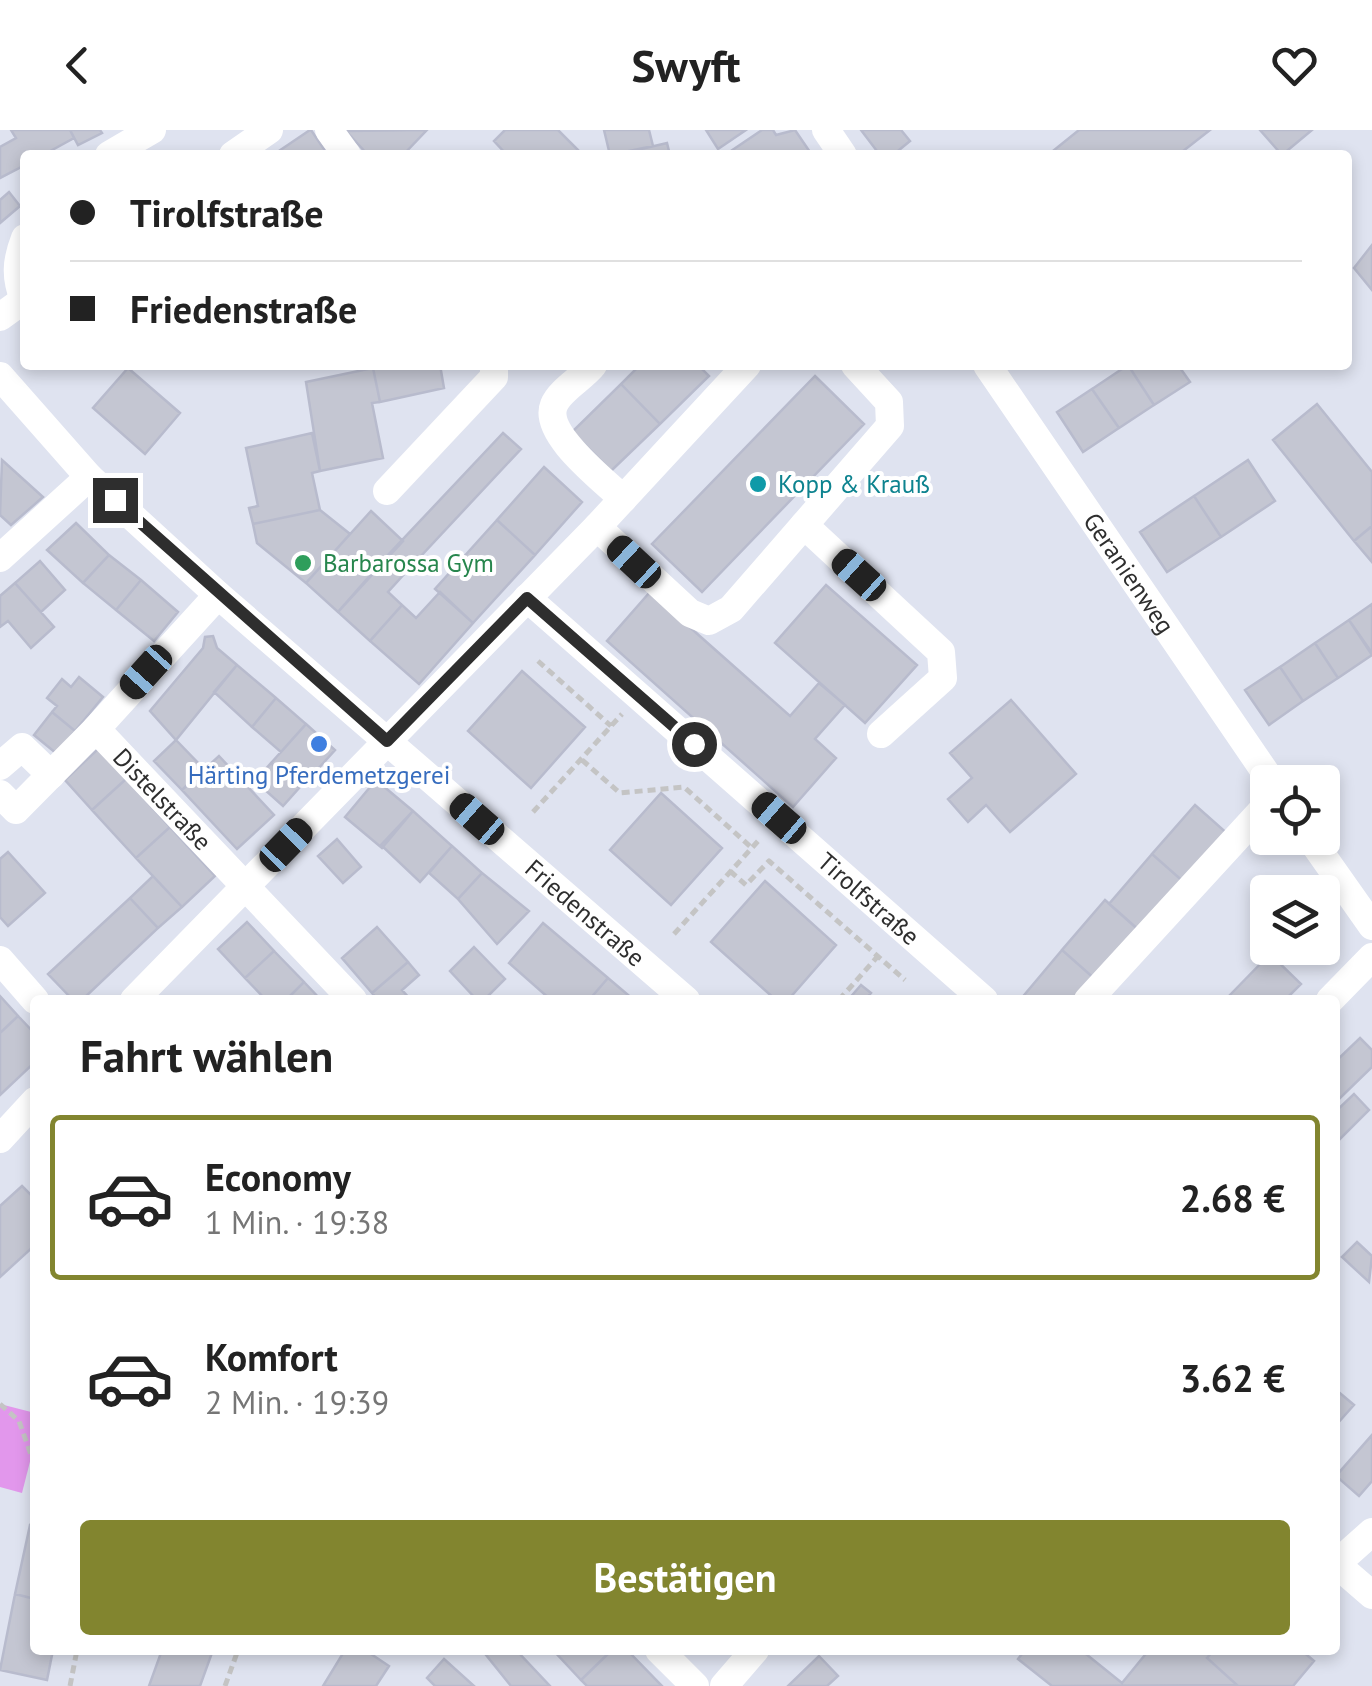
<!DOCTYPE html>
<html lang="de">
<head>
<meta charset="utf-8">
<style>
  body { margin:0; font-family:"PT Sans",sans-serif; background:#f2f2f2; color:#222; height:100vh; display:flex; flex-direction:column; font-size:38px; white-space:nowrap }
  * { box-sizing:border-box; margin:0 }
  p { font-size:32px; color:#767676 }
  .icon { flex:none; width:55px; height:55px; fill:none; stroke:currentColor; stroke-width:2; stroke-linecap:round; stroke-linejoin:round }
  .map { position:relative; flex:1; overflow:hidden }
  .side { position:absolute; left:30px; top:865px; width:1310px; height:660px; display:flex; flex-direction:column; background:#fff; border-radius:10px; box-shadow:0 5px 15px #0003 }
  .side>* { flex:none }
  .banner { position:absolute; left:20px; top:20px; width:1332px; height:220px; border-radius:10px; box-shadow:0 5px 15px #0003; display:grid; align-content:center; height:220px; padding:0 50px; background:#fff }
  .buttons { position:absolute; left:1250px; top:635px; display:grid; gap:20px }
  .buttons a { display:grid; place-items:center; width:90px; height:90px; border-radius:10px; background:#fff; box-shadow:0 5px 15px #0003; font-size:50px }
  .end { position:absolute; width:45px; height:45px; margin:-22px; border:12px solid #2e2e2e; background:#fff; box-shadow:0 0 0 5px #fff }
  .from { border-radius:50% }
  .car { position:absolute; width:30px; height:60px; margin:-30px -15px; border-radius:12px; box-shadow:0 0 8px 2px #0007; background:linear-gradient(#222 24%,#8ab4d8 0 40%,#222 0 76%,#8ab4d8 0 86%,#222 0) }
  .banner b { display:flex; align-items:center; gap:35px; height:95px; font-size:38px }
  .banner b+b { border-top:2px solid #e0e0e0 }
  .banner i { width:25px; height:25px; background:#222 }
  ul { padding:0; list-style:none }
  li { display:flex; align-items:center; gap:30px; height:165px; margin:0 20px 15px; padding:0 30px; border:5px solid transparent; border-radius:10px }
  li div { flex:1 }
  li b { display:block; font-size:38px }
  li em { font-style:normal; font-weight:700 }
  li.on { border-color:#82852f }
  li>.icon { width:90px; height:90px; stroke-width:1.5 }
  h2 { padding:0 50px; font-size:45px; line-height:120px }
  .button { display:flex; gap:20px; margin-top:auto; padding:20px 50px }
  .button a { flex:1; height:115px; border-radius:10px; background:#82852f; color:#fff; font-size:40px; font-weight:700; line-height:115px; text-align:center }
  header { display:flex; justify-content:space-between; align-items:center; height:130px; padding:0 50px; background:#fff; font-size:45px; font-weight:700 }
  .map>svg:first-child { display:block }
  .green { fill:#e297ec }
  .building { fill:#c4c6d2; stroke:#b8bbcd; stroke-width:2.5 }
  .lines { fill:none; stroke-linecap:round; stroke-linejoin:round }
  .path { stroke:#c4c4c4; stroke-width:5; stroke-dasharray:8 5; stroke-linecap:butt }
  .minor { stroke:#fff; stroke-width:28 }
  .route { stroke:#2e2e2e; stroke-width:12 }
  .culture-dot { fill:#0f9aa8; stroke:#fff; stroke-width:4 }
  .leisure-dot { fill:#2e9e5b; stroke:#fff; stroke-width:4 }
  .shop-dot { fill:#3f7fe0; stroke:#fff; stroke-width:4 }
  .labels { text-anchor:middle; stroke-width:8; stroke-linejoin:round; paint-order:stroke }
  .culture-label { font-size:25px; fill:#0d838f; stroke:#fff; text-anchor:start }
  .leisure-label { font-size:25px; fill:#27864d; stroke:#fff; text-anchor:start }
  .street-label { font-size:25px; fill:#2e2e2e; stroke:#fff }
  .shop-label { font-size:25px; fill:#366cbe; stroke:#fff }
</style>
</head>
<body>
<header><svg class="icon" aria-label="back" viewBox="0 0 24 24"><path d="M15 5l-7 7 7 7"/></svg>Swyft<svg class="icon" aria-label="heart" viewBox="0 0 24 24"><path d="M12 20l-8-8c-3-5 5-10 8-4 3-6 11-1 8 4z"/></svg></header>
<div class="map">
<svg width="1372" height="1556" viewBox="0 0 1372 1556">
  <rect width="100%" height="100%" fill="#dfe3f0"/>
  <path class="green" d="M0 1274 35 1283V1312L22 1363 0 1357Z"/>
  <path class="building" d="M11 0H70L74 8 43 25H25V35L0 48V17L16 8Z
    M70 0H100L102 3 78 15Z
    M311 0 328 25H273L310 0Z
    M427 0 403 25H368L346 1Z
    M505 0H558L583 25H507L494 11Z
    M604 0H649L653 16 610 25Z
    M706 0H746L718 19Z
    M762 0H773L776 5 795 0 812 25H725Z
    M861 0H901L910 11 893 25H880Z
    M1079 0H1210L1178 25H1048Z
    M1260 0H1312L1282 25Z
    M667 13 670 25H624V23Z
    M9 62 20 76 0 93V70Z
    M1372 115V160L1354 138Z
    M440 235 444 258 380 272 373 238Z
    M640 235H698L709 246 660 294 621 254Z
    M1128 235 1154 275 1119 298 1092 259Z
    M1128 235H1178L1190 252 1154 275Z
    M128 238 180 283 145 324 93 278Z
    M373 238 380 272 372 273 383 328 320 341 306 252Z
    M815 246 864 294 702 462 652 414Z
    M621 254 660 294 611 341 572 302Z
    M1092 259 1119 298 1083 322 1057 282Z
    M1317 274 1372 342V396L1354 411 1273 310Z
    M312 303 320 341 312 343 320 380 253 394 249 378 258 376 246 318Z
    M503 303 521 319 406 442 388 425Z
    M2 330 43 367 11 395 0 385Z
    M1248 330 1275 371 1221 407 1194 366Z
    M544 337 582 372 535 425 497 390Z
    M1194 366 1221 407 1167 442 1140 402Z
    M320 380 350 404 306 453 257 413 253 394Z
    M371 381 403 411 338 482 306 453Z
    M497 390 535 425 473 493 435 459Z
    M76 393 109 425 83 453 47 420Z
    M1372 396V432L1354 411Z
    M109 425 141 450 116 480 83 453Z
    M388 425 406 442 388 462 402 475 370 511 338 482Z
    M40 431 65 460 41 482 15 453Z
    M141 450 178 482 154 511 116 480Z
    M15 453 54 497 31 518 8 491 0 497V466Z
    M826 455 917 535 865 593 775 513Z
    M440 462 473 493 419 554 370 511 402 475 416 488Z
    M650 462 790 586 819 553 845 575 815 609 836 628 793 677 607 511Z
    M1372 474V523L1349 490Z
    M1349 490 1372 525 1338 548 1315 513Z
    M213 506 217 518 237 535 176 610 150 581 203 518 205 507Z
    M1315 513 1338 548 1303 571 1280 537Z
    M237 535 276 568 252 597 214 562Z
    M1280 537 1303 571 1269 595 1245 560Z
    M522 541 585 597 531 658 468 601Z
    M79 547 103 567 75 601 52 582 57 576 47 568 62 549 71 557Z
    M276 568 306 594 281 622 252 597Z
    M1011 570 1076 644 1010 702 986 675 968 692 948 669 972 648 950 623Z
    M52 582 75 601 57 624 34 605Z
    M306 594 335 620 308 650 291 634 283 643 271 633Z
    M176 610 204 639 182 660 154 631Z
    M98 619 126 649 92 680 65 650Z
    M219 626 274 685 237 719 182 660Z
    M271 633 299 658 283 676 255 651Z
    M126 649 170 697 136 728 92 680Z
    M376 650 413 681 382 718 345 687Z
    M661 663 722 718 671 775 610 720Z
    M1195 675 1229 705 1186 754 1152 724Z
    M413 681 452 716 420 752 381 715Z
    M170 697 215 746 182 777 136 728Z
    M337 709 361 737 343 753 318 726Z
    M452 716 482 743 458 769 429 743Z
    M8 722 45 763 8 796 0 787V729Z
    M1152 724 1186 754 1143 804 1109 774Z
    M482 743 529 781 497 814 458 769Z
    M153 746 182 777 158 798 130 768Z
    M765 751 836 815 788 870H776L711 812Z
    M130 768 158 798 82 870H73L48 844Z
    M1105 770 1139 800 1096 850 1062 820Z
    M247 792 274 821 245 848 218 819Z
    M543 793 608 848 589 870H551L509 833Z
    M377 797 408 832 372 863 342 828Z
    M474 817 505 849 484 870H477L450 841Z
    M1062 820 1096 850 1078 870H1020Z
    M274 821 304 852 286 870H266L245 848Z
    M1270 824 1301 854 1285 870H1232L1228 867Z
    M408 832 419 845 402 860 411 870H378L372 863Z
    M608 848 634 870H589Z
    M304 852 321 870H286Z
    M861 855 871 863 865 870H848Z
    M0 866 18 886 0 903Z
    M18 886 35 904V932L0 965V903Z
    M1360 908 1372 920V937L1337 971 1335 932Z
    M1354 964 1369 980 1335 1014V982Z
    M22 1056 35 1069V1115L0 1147V1076Z
    M1357 1112 1372 1126 1369 1152 1342 1127Z
    M1335 1259 1354 1275 1337 1294 1335 1292Z
    M1372 1305V1351L1359 1366 1336 1346Z
    M30 1395 35 1396V1469L15 1464Z
    M15 1464 35 1469V1520H53L47 1550 0 1540Z
    M162 1520H213L200 1556H149Z
    M345 1520H365L389 1536 376 1556H323Z
    M482 1520H516L550 1556H511Z
    M553 1520H612L581 1550Z
    M612 1520H627L662 1556H587L581 1550Z
    M1025 1520H1081L1122 1553 1149 1520H1214L1207 1528 1237 1555 1052 1556 1018 1529Z
    M1214 1520H1301L1314 1531 1293 1556H1238L1207 1528Z
    M819 1526 838 1546 827 1556H788Z
    M444 1529 474 1556H435L427 1548Z"/>
  <g class="lines">
    <path class="path" d="M538 531 611 596
      M582 630 620 663 684 657 752 718
      M533 682 622 584
      M730 741 746 755 769 731 905 850
      M674 804 759 710
      M839 870 878 826
      M0 1274 19 1291 35 1336
      M70 1556 77 1520
      M225 1556 238 1520"/>
    <g class="minor">
      <path d="M329 0 347 25"/>
      <path d="M826 0 843 25"/>
      <path d="M109 25 152 0"/>
      <path d="M233 25 269 0"/>
      <path d="M24 170C15 147 16 131 25 108"/>
      <path d="M0 187 25 169"/>
      <path d="M593 235C583 248 560 260 554 275 542 304 604 350 623 369"/>
      <path id="s1" d="M987 235 1272 652"/>
      <path id="s2" d="M0 246 89 347 218 465 686 870"/>
      <path d="M387 361 494 247V235"/>
      <path d="M804 395 941 522 943 548 881 604"/>
      <path d="M597 397 690 483 709 491 731 479 890 296 889 272 855 235"/>
      <path d="M0 428 89 347"/>
      <path id="s3" d="M218 465 96 599 353 870"/>
      <path id="s4" d="M527 468 984 870"/>
      <path d="M0 636 22 617 51 645"/>
      <path d="M0 664 16 680 96 599"/>
      <path d="M1310 708 1372 796"/>
      <path d="M0 830 35 870"/>
      <path d="M134 870 597 397 747 235"/>
      <path d="M1088 870 1268 674"/>
      <path d="M1330 870 1372 827"/>
      <path d="M0 1009 35 971"/>
      <path d="M1335 1433 1372 1465"/>
      <path d="M1336 1434 1372 1402"/>
      <path d="M659 1520 695 1556"/>
      <path d="M724 1556 755 1520"/>
    </g>
  </g>
  <g class="lines">
    <path class="route" d="M115 370 387 611 527 468 694 614"/>
  </g>
  <circle class="culture-dot" cx="758" cy="354" r="10"/>
  <circle class="leisure-dot" cx="303" cy="433" r="10"/>
  <circle class="shop-dot" cx="319" cy="614" r="10"/>
  <g class="labels">
    <g class="culture-label">
      <text x="778" y="363">Kopp &amp; Krauß</text>
    </g>
    <g class="leisure-label">
      <text x="323" y="442">Barbarossa Gym</text>
    </g>
    <g class="street-label">
      <text dy="9" stroke="none"><textPath href="#s1" startOffset="252">Geranienweg</textPath></text>
      <text dy="9" stroke="none"><textPath href="#s3" startOffset="278">Distelstraße</textPath></text>
      <text dy="9" stroke="none"><textPath href="#s4" startOffset="455">Tirolfstraße</textPath></text>
      <text dy="9" stroke="none"><textPath href="#s2" startOffset="795">Friedenstraße</textPath></text>
    </g>
    <g class="shop-label">
      <text x="319" y="654">Härting Pferdemetzgerei</text>
    </g>
  </g>
</svg>
<div class="buttons">
<a><svg class="icon" aria-label="locate" viewBox="0 0 24 24"><circle cx="12" cy="12" r="6"/><path d="M12 2v4M12 18v4M2 12h4M18 12h4"/></svg></a>
<a><svg class="icon" aria-label="layers" viewBox="0 0 24 24"><path d="M12 4l9 5-9 5-9-5zM3 14l9 5 9-5"/></svg></a>
</div>
<i class="end from" style="left:694px;top:614px"></i>
<i class="end" style="left:115px;top:370px"></i>
<i class="car" style="left:634px;top:432px;rotate:313deg"></i>
<i class="car" style="left:859px;top:445px;rotate:312deg"></i>
<i class="car" style="left:146px;top:542px;rotate:222deg"></i>
<i class="car" style="left:779px;top:688px;rotate:311deg"></i>
<i class="car" style="left:477px;top:689px;rotate:311deg"></i>
<i class="car" style="left:286px;top:715px;rotate:44deg"></i>
<div class="banner">
<b><i class="from"></i>Tirolfstraße</b>
<b><i></i>Friedenstraße</b>
</div>
<section class="side">
<h2>Fahrt wählen</h2>
<ul>
<li class="on"><svg class="icon" aria-label="car" viewBox="0 0 24 24"><path d="M5 17H2v-5l4-1 3-4h7l3 4 3 1v5h-3M9 17h6M6 11h13"/><circle cx="7" cy="17" r="2"/><circle cx="17" cy="17" r="2"/></svg><div><b>Economy</b><p>1 Min. · 19:38</p></div><em>2.68 €</em></li>
<li><svg class="icon" aria-label="car" viewBox="0 0 24 24"><path d="M5 17H2v-5l4-1 3-4h7l3 4 3 1v5h-3M9 17h6M6 11h13"/><circle cx="7" cy="17" r="2"/><circle cx="17" cy="17" r="2"/></svg><div><b>Komfort</b><p>2 Min. · 19:39</p></div><em>3.62 €</em></li>
</ul>
<div class="button"><a>Bestätigen</a></div>
</section>
</div>
</body>
</html>
